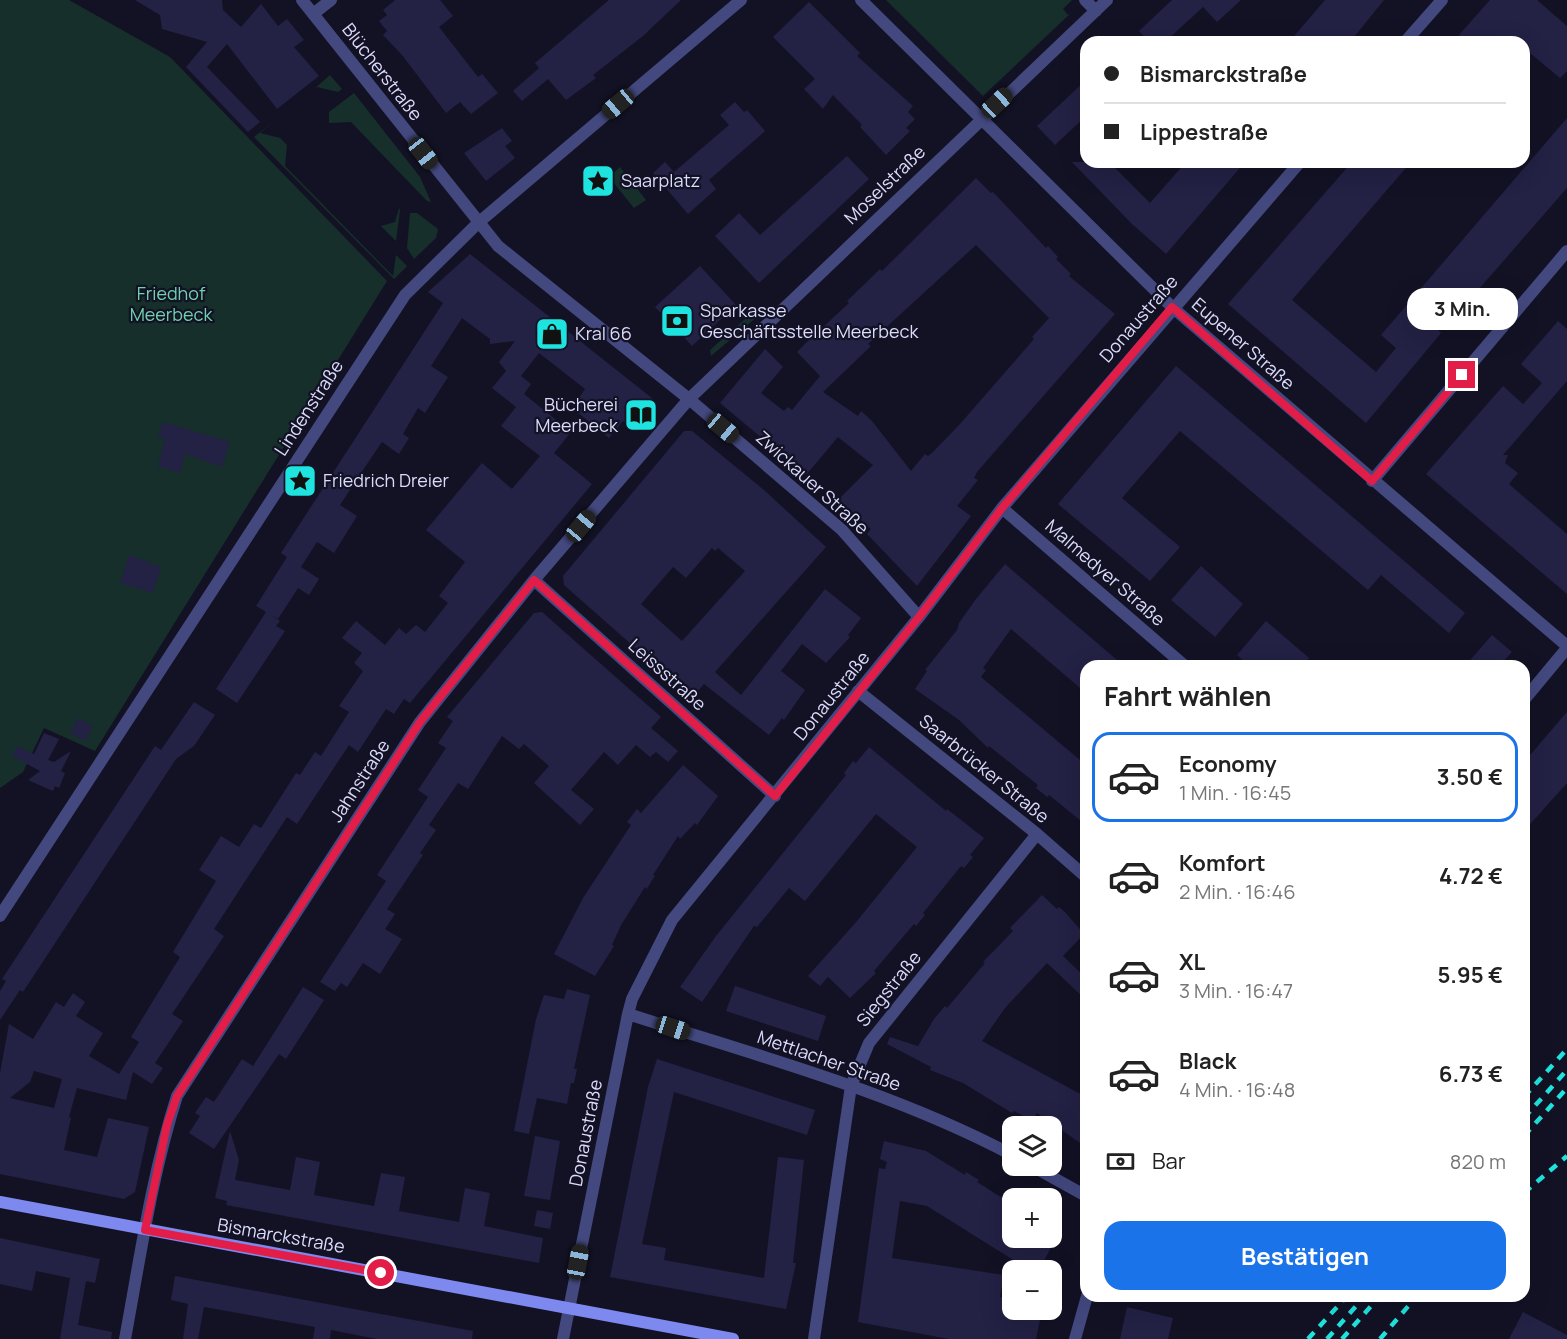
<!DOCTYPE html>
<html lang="de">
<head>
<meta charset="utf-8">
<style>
  body { margin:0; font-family:Manrope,sans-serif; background:#f2f2f2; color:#222; height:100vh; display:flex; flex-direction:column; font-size:22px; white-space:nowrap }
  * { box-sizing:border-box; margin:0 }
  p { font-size:20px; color:#767676 }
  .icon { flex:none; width:33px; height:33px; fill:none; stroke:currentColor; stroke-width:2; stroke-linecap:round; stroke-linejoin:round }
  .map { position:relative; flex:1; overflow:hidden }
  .panel { position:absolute; left:1080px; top:660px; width:450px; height:642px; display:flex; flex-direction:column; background:#fff; border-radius:18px; box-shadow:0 6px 24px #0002 }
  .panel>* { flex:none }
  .top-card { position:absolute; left:1080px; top:36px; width:450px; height:132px; border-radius:18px; box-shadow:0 6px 24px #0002; display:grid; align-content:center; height:132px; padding:0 24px; background:#fff }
  .buttons { position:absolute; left:1002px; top:1116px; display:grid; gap:12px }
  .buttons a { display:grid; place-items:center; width:60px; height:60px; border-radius:12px; background:#fff; box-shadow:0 6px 24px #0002; font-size:30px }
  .end { position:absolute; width:27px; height:27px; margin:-14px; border:8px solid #e11d48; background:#fff; box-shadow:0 0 0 3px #fff }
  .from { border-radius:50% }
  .bubble { position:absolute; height:42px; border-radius:18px; background:#fff; box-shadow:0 6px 24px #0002; font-size:20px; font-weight:700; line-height:42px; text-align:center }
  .car { position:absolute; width:18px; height:36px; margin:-18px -9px; border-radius:8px; box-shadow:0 0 4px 2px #0007; background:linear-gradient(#222 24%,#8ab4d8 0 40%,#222 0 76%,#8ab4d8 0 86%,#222 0) }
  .top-card b { display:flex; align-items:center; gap:21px; height:57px; font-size:22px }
  .top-card b+b { border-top:2px solid #e0e0e0 }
  .top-card i { width:15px; height:15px; background:#222 }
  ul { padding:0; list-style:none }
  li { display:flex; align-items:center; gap:18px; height:90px; margin:0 12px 9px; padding:0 12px; border:3px solid transparent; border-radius:18px }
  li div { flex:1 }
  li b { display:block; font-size:22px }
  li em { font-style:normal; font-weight:700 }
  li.current { border-color:#1a73e8 }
  li>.icon { width:54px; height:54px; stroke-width:1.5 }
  h2 { padding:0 24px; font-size:27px; line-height:72px }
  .pay { display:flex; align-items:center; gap:15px; height:66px; padding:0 24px; font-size:22px }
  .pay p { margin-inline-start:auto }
  .cta { display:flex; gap:12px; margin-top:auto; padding:12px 24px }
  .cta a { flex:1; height:69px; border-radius:18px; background:#1a73e8; color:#fff; font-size:24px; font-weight:700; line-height:69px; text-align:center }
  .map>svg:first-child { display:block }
  .green { fill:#162f2b }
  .building { fill:#232144; fill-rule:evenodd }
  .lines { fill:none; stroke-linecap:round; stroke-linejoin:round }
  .minor { stroke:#43497f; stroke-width:12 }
  .secondary { stroke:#7e89ef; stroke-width:12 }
  .rail { stroke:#1fe3de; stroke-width:4.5; stroke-dasharray:9 8; stroke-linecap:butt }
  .route { stroke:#e11d48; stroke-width:8 }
  .labels { text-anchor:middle; stroke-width:4.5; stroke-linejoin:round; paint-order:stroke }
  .street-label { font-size:18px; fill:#dbdcfb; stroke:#131225 }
  .poi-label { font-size:18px; fill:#dbdcfb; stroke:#131225; text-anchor:start }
  .park-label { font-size:18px; fill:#6fd2ad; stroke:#131225 }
</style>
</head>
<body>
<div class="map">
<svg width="1567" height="1339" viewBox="0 0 1567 1339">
  <rect width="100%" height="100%" fill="#131225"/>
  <path class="green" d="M0 0H69L170 57 387 281 95 751 44 728 23 772 0 788Z
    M886 0H1072L1063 9 1068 15 1072 12 983 96Z
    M330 75 342 89 338 92 317 87 313 90Z
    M354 93 420 177 431 202 427 201 351 122 329 123V112Z
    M274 121 260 133 280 138 287 145 285 166 393 276 396 255 407 266 394 279 254 137Z
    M620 167 646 200 634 208 609 177Z
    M399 208 400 210 396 241 381 226 395 222Z
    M410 213H417L438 229 436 238 414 259 407 248Z
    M754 311 758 316 711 356 710 350Z"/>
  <path class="building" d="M135 0H222L223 10 241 27 261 4 278 26 287 19 304 40 294 47 319 76 277 109 227 44 207 67 260 122 248 132 186 67 207 42 162 29 160 15Z
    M395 0H440L453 16 439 27 478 77 482 74 498 93 471 114 460 102 446 113 402 55 383 35 387 31 379 21 387 15 383 10Z
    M609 0H681L643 36 593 75 596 78 566 100 548 79 522 101 513 91 539 68 535 63Z
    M1172 0H1241L1217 22 1203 7 1165 42H1149L1139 31Z
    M1325 0H1384L1350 42H1289Z
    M1490 0H1537L1567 26V71L1560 78 1524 48V42H1468L1459 35Z
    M809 2 860 53 857 56 913 106 908 112 915 119 906 128 910 131 886 155 860 127 862 125 833 95 823 109 804 89 815 79 773 37Z
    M1086 80V116L1055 145 1037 126Z
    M735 102 744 112 747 110 765 131 709 180 716 189 688 214 653 173 665 162 674 172 729 125 720 115Z
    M1567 118V188L1458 313 1453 309 1437 329 1441 333 1366 423 1228 304 1352 162H1411L1292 300 1376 372 1396 348 1381 335Z
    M502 128 512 141 505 146 515 158 486 181 464 153Z
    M847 156 869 179 759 283 715 236 739 213 760 235Z
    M1072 162H1109L1150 203 1186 162H1245L1166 254 1132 224Z
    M976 178 991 193 993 192 1046 248 1048 246 1058 257 1056 259 1071 274 1069 276 1115 314 977 472 974 478 978 480 957 506 971 516 917 586 867 534 871 529 855 515 851 518 836 502 873 465 838 437 806 475 720 403 765 349 783 367 761 393 784 411 788 407 792 410 820 376 797 352 812 337 810 335 821 325 823 327 849 303 847 301 880 269 882 271ZM976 245 1049 318 1032 337 1034 339 960 424 932 453 928 456 925 454 911 471 872 421 861 411 858 416 823 392 871 346 868 344Z
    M470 254 643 391 653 399 655 409 636 432 623 421 609 438 572 408 585 389 539 353 521 376 531 384 524 394 571 432 554 453 592 484 410 703 404 699 394 714 386 709 358 752 349 745 297 824 287 817 214 929 224 936 172 1014 183 1021 155 1063 163 1068 152 1084 133 1072 126 1100 77 1088 69 1117 71 1118 64 1150 97 1157 108 1118 149 1127 135 1192 124 1199 0 1174V1073L9 1024 33 1039 56 1002 64 1007 73 993 85 1002 76 1016 103 1033 89 1056 119 1074 139 1042 131 1037 180 957 173 952 216 881 199 870 221 836 239 847 254 824 261 828 296 773 300 775 315 752 321 756 349 712 339 706 363 671 354 663 362 653 342 638 356 621 385 645 399 628 406 634 416 625 425 632 448 603 439 596 465 562 426 530 482 463 512 489 540 456 501 426 516 407 492 388 506 371 499 362 515 341 490 344V339L462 318 431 366 448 377 425 413 418 408 403 434 409 438 399 454 382 442 365 467 340 505 357 516 334 553 317 542 301 567 319 579 309 595 298 588 278 619 271 615 280 621 276 626 285 631 237 703 216 689 266 612 256 606 287 557 281 553 443 303 428 292ZM34 1071 62 1079 54 1108 10 1098 30 1082Z
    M700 266 736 305 692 346 655 307Z
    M1558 321 1567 329V381L1503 455H1508L1505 463 1518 473 1509 484 1567 534V594L1426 474 1503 386 1523 404 1542 383 1521 364Z
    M1176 366 1465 613 1449 633 1381 575 1368 590 1180 431 1122 498 1180 547 1150 581 1058 504Z
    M163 422 230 442 222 467 185 454 180 473 158 466 165 439 158 437Z
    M684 431H692L764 490 826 547 715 672 741 695 825 589 861 618 848 635 850 637 826 663 802 644 781 671 805 690 784 720 782 718 769 735 704 684 692 698 564 585 563 576ZM712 548 715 551 718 548 745 571 682 641 641 604 673 567 686 578Z
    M129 555 161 567 153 593 120 583Z
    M1005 564 1124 666H1086V693L1011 629 983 668 986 670 981 677 1086 765V825L1049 795 1047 797 1036 788 1038 785 989 746 988 748 959 720 915 689 927 671 925 670 957 630 959 623 976 599Z
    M1201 566 1243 604 1215 637 1171 600Z
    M542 612 661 717 651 728 678 751 668 762 656 752 650 757 636 745 618 765 604 752 571 790 594 809 580 825 534 783 549 766 524 744 519 749 502 736 468 789 458 783 429 825 436 830 420 853 423 855 387 909 395 914 385 929 402 939 380 974 363 963 347 987 341 983 335 991 320 982 386 881 377 875 428 797 418 790 446 748 438 743 453 721 447 717 534 613Z
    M1266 621 1309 658 1302 666H1249L1237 655Z
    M1492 635 1512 652 1499 666H1465Z
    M194 702 215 715 194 746 176 759 23 992 20 990 0 1020V991L6 981 2 979 155 746 161 750Z
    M1567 712V783L1524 831V762Z
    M78 718 93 726 85 741 70 733Z
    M44 733 59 739 48 760 54 762 71 751 61 771 65 773 59 788 55 786 53 791 28 780 40 771 12 756 17 746 34 754Z
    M869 747 946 811 947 809 984 838 970 855 973 857 964 868 961 866 923 913 925 915 916 926 914 924 874 971 876 973 850 998 828 977 820 986 808 976 857 921 917 847 876 814 805 901 789 888 757 927 754 926 702 1002 680 987 716 936 846 775 844 773 853 761 856 763Z
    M683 765 718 796 697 825 695 823 680 839 678 836 653 875 655 876 651 882 647 889 645 887 621 925 612 945 614 946 595 976 554 954 583 898 631 825 627 822 637 809 641 813Z
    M1042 895 1057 909 1059 907 1065 912 1084 934 1063 956 1086 978V1000L1047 963 1005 1008 982 1041 1086 1097V1147L1037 1113 1032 1121 1014 1111 1012 1113 963 1083 930 1070 931 1067 887 1044 890 1037 918 1046 934 1019 945 1006 947 1008 985 963 983 962 1013 931 1010 928Z
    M735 986 826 1016 818 1041 726 1011Z
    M303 987 324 1000 286 1059 279 1054 214 1149 189 1133 200 1116 195 1113 206 1097 214 1102 242 1059 253 1066Z
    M567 989 590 995 574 1069H577L574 1083H571L567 1104 537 1098 529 1134 514 1131 536 1019 544 995 564 999Z
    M657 1059 815 1110 807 1135 674 1092 642 1244 666 1248 664 1260 764 1278 778 1157 804 1160 793 1263H796L786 1309 610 1277 648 1087Z
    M230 1131 239 1160 235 1180 290 1190 296 1157 320 1162 314 1195 374 1206 381 1173 405 1177 399 1211 459 1222 465 1188 490 1193 484 1226 543 1238 539 1263 226 1205 227 1201 215 1198Z
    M535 1136 560 1141 550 1200 524 1196Z
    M884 1141 926 1151 965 1175 966 1172 979 1180 977 1182 1012 1204V1238H1056L1039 1270 1015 1261 927 1206 900 1201 892 1258 1004 1275 1000 1297 1012 1300V1310H1042L1036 1339H949L858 1322 879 1168 885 1169 887 1162 880 1159Z
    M537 1210 553 1213 550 1229 534 1226Z
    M0 1238 100 1259 95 1283 86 1281 78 1325 112 1332 111 1339H60L70 1278 36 1271 32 1291 0 1284Z
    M175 1276 473 1331 472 1339H377L331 1330 330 1339H313L315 1327 204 1307 198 1339H183L188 1304 171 1300Z
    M1127 1307 1173 1318 1168 1339H1120Z
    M1523 1312 1567 1335V1339H1509Z"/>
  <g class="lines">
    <path class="minor" d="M302 0 498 246 689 399 842 530 919 617
      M861 0 1172 307 1567 646
      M1085 0 1096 11
      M313 14 331 0
      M1405 42 1442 0
      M1372 481 1567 251
      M1002 508 1185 666
      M534 580 775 796
      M858 691 1037 834 1086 877
      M1524 700 1567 648
      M0 916 405 295 478 223 741 0
      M628 1014C758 1056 891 1091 1012 1155
      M1032 1166 1086 1196
      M125 1339C140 1258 152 1174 177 1096L420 722 534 580 689 399 1107 0
      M563 1339 628 1014 632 999 672 920 919 617 1002 508 1300 162
      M814 1339 851 1086 869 1043 1037 834
      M1075 1339 1087 1296"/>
    <path class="secondary" d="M0 1202 733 1339"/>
    <path class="rail" d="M1524 1097 1567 1049
      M1524 1118 1567 1070
      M1524 1136 1567 1088
      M1524 1193 1567 1156
      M1308 1339 1347 1296
      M1327 1339 1365 1296
      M1342 1339 1380 1296
      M1380 1339 1417 1296"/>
  </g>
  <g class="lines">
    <path class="route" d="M381 1273 145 1230 167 1125 177 1096 420 722 534 580 775 796 919 617 1002 508 1172 307 1372 481 1462 375"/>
  </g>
  <defs>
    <symbol id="sight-square" viewBox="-11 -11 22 22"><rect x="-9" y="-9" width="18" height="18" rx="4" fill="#1fe3de" stroke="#131225"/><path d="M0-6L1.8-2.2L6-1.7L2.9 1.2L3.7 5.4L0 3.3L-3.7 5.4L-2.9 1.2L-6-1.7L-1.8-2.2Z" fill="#111"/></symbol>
    <symbol id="bank-square" viewBox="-11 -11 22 22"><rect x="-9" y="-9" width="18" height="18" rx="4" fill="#1fe3de" stroke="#131225"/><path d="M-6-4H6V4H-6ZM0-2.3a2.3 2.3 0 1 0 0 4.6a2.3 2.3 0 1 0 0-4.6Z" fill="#111"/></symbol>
    <symbol id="shop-square" viewBox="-11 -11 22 22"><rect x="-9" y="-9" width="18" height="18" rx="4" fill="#1fe3de" stroke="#131225"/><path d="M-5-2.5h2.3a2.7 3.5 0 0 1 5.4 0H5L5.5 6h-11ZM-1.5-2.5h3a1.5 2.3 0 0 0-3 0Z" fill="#111"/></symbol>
    <symbol id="library-square" viewBox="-11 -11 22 22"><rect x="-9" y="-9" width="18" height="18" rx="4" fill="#1fe3de" stroke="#131225"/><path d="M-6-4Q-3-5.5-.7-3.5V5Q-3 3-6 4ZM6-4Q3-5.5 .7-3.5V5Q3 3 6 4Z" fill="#111"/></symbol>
  </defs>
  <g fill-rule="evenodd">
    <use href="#sight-square" x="579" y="162" width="38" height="38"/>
    <use href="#bank-square" x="658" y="302" width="38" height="38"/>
    <use href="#shop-square" x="533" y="315" width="38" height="38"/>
    <use href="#library-square" x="622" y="396" width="38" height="38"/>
    <use href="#sight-square" x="281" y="462" width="38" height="38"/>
  </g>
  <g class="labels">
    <g class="street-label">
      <text transform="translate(382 72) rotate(52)" y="6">Blücherstraße</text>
      <text transform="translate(885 185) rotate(-44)" y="6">Moselstraße</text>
      <text transform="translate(1139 319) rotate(-49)" y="6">Donaustraße</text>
      <text transform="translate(1243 344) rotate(41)" y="6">Eupener Straße</text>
      <text transform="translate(309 408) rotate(-57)" y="6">Lindenstraße</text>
      <text transform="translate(812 483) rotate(42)" y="6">Zwickauer Straße</text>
      <text transform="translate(1105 573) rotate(41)" y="6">Malmedyer Straße</text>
      <text transform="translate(667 675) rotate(42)" y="6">Leissstraße</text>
      <text transform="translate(832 696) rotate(-51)" y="6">Donaustraße</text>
      <text transform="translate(984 769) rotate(39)" y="6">Saarbrücker Straße</text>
      <text transform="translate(360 781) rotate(-57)" y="6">Jahnstraße</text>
      <text transform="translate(889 989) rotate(-51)" y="6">Siegstraße</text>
      <text transform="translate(829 1061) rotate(19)" y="6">Mettlacher Straße</text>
      <text transform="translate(586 1133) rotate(-79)" y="6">Donaustraße</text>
      <text transform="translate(281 1236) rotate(10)" y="6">Bismarckstraße</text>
    </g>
    <g class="poi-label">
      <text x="621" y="187">Saarplatz</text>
      <text x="700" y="317">Sparkasse<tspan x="700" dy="21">Geschäftsstelle Meerbeck</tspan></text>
      <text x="575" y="340">Kral 66</text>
      <text x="618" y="411" text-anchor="end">Bücherei<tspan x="618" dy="21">Meerbeck</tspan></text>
      <text x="323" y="487">Friedrich Dreier</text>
    </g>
    <g class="park-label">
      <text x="171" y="300">Friedhof<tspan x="171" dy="21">Meerbeck</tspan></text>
    </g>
  </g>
</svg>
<div class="buttons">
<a><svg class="icon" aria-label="layers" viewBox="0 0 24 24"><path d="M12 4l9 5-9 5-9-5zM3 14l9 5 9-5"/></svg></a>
<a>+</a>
<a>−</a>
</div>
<i class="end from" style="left:381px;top:1273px"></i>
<i class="end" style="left:1462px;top:375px"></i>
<div class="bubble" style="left:1407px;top:288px;width:111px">3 Min.</div>
<i class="car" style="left:997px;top:103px;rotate:47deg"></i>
<i class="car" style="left:618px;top:104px;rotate:230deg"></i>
<i class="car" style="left:423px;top:153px;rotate:142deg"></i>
<i class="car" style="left:723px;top:428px;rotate:130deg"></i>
<i class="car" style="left:581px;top:526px;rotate:40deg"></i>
<i class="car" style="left:673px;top:1028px;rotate:108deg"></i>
<i class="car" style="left:578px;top:1262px;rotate:11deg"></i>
<div class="top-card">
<b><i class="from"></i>Bismarckstraße</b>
<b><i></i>Lippestraße</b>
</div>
<section class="panel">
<h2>Fahrt wählen</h2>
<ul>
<li class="current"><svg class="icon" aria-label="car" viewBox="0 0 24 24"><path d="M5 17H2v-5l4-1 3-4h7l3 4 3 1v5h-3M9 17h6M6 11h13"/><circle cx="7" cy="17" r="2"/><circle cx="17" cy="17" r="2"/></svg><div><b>Economy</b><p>1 Min. · 16:45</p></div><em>3.50 €</em></li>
<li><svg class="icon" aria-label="car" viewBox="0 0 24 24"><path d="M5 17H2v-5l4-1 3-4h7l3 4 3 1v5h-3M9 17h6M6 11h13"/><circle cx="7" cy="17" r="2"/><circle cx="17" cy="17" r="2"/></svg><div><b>Komfort</b><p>2 Min. · 16:46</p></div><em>4.72 €</em></li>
<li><svg class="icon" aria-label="car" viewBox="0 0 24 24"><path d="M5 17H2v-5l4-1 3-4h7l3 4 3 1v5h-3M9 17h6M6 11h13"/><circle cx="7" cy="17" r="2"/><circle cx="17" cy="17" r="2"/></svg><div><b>XL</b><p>3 Min. · 16:47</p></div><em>5.95 €</em></li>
<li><svg class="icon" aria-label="car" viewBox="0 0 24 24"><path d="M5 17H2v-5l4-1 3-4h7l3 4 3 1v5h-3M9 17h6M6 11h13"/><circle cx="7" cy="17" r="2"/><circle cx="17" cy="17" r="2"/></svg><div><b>Black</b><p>4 Min. · 16:48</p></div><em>6.73 €</em></li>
</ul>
<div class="pay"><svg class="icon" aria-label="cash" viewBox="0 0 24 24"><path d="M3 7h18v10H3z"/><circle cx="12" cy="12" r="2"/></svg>Bar<p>820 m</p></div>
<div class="cta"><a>Bestätigen</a></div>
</section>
</div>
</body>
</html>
